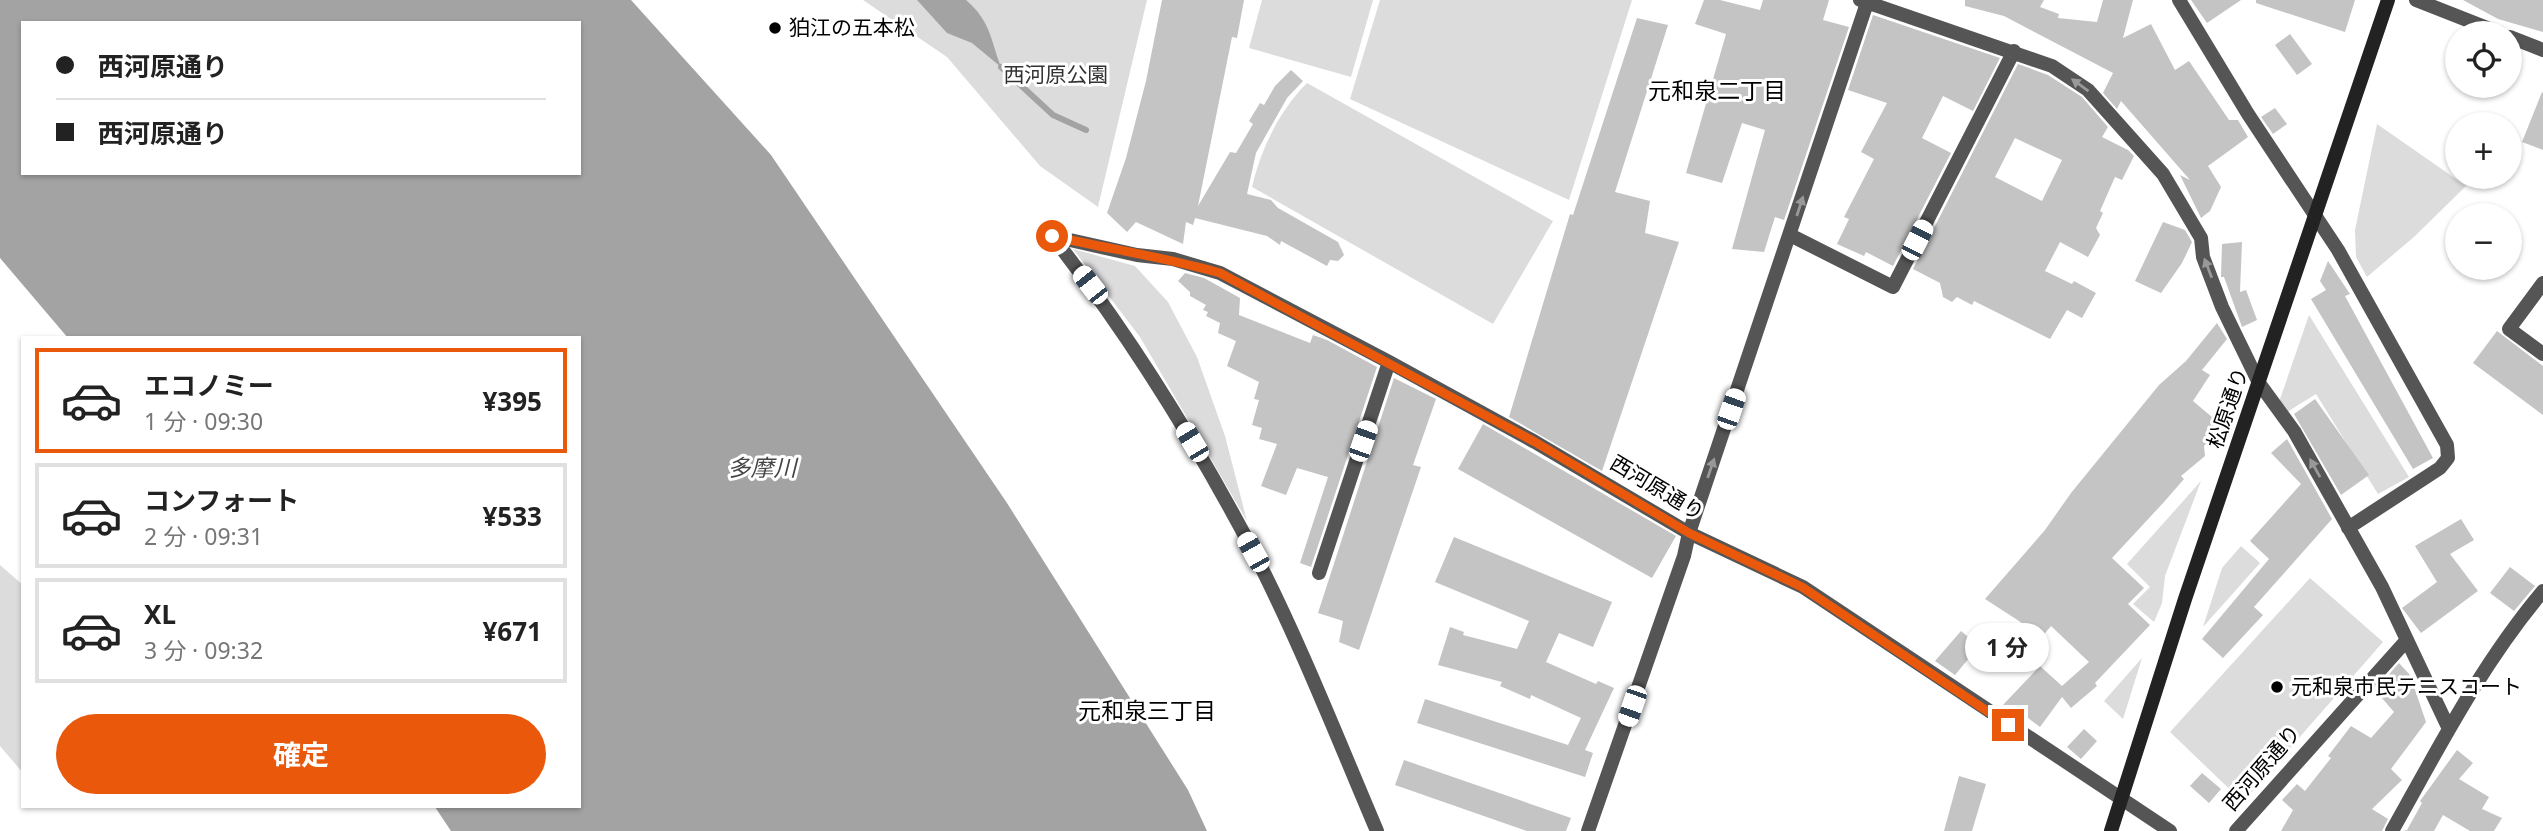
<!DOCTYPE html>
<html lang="ja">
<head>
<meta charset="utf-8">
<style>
  body { margin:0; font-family:"Noto Sans","Noto Sans JP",sans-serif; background:#f2f2f2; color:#222; height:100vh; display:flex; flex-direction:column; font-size:26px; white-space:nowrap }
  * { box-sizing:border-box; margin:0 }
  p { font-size:23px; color:#767676 }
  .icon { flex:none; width:38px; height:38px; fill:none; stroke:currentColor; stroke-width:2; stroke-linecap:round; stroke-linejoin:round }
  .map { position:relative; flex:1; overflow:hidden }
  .panel { position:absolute; left:21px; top:336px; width:560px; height:472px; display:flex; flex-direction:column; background:#fff; border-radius:0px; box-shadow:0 2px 5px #0004 }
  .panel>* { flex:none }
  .banner { position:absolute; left:21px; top:21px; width:560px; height:154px; border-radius:0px; box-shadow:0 2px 5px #0004; display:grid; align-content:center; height:154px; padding:0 35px; background:#fff }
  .tools { position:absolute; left:2445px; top:21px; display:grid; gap:14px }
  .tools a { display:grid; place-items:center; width:77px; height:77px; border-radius:50%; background:#fff; box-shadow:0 2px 5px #0004; font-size:35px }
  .end { position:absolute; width:32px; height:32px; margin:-16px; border:9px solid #ea580c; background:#fff; box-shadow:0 0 0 4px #fff }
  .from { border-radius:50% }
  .bubble { position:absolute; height:49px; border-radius:24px; background:#fff; box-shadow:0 2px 5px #0004; font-size:23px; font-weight:700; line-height:49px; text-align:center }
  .car { position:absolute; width:21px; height:42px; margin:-21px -10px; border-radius:9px; box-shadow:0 0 5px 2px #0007; background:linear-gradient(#fff 24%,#345 0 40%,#fff 0 76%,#345 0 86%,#fff 0) }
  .banner b { display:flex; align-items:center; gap:24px; height:66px; font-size:26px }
  .banner b+b { border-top:2px solid #e0e0e0 }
  .banner i { width:18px; height:18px; background:#222 }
  ul { padding:12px 0 0; list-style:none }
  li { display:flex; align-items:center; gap:21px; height:105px; margin:0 14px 10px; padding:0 21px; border:4px solid #e0e0e0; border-radius:0px }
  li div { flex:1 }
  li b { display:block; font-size:26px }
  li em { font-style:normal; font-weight:700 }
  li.active { border-color:#ea580c }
  li>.icon { width:63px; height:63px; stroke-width:1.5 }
  .cta { display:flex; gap:14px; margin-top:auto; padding:14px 35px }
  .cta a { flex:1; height:80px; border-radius:42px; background:#ea580c; color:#fff; font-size:28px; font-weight:700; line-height:80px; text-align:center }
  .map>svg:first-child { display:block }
  .green { fill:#dcdcdc }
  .water { fill:#a3a3a3; fill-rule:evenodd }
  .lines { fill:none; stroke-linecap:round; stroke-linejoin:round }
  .stream { stroke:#a3a3a3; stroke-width:6 }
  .building { fill:#c4c4c4; fill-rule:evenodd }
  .street { stroke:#555; stroke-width:14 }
  .secondary { stroke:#222; stroke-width:14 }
  .oneway { fill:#999 }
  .route { stroke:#ea580c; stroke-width:9 }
  .poi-dot { fill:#000; stroke:#fff; stroke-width:2.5 }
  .labels { text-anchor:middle; stroke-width:6; stroke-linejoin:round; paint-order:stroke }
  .poi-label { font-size:21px; fill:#000; stroke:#fff; text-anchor:start }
  .park-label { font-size:21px; fill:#333; stroke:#fff }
  .street-label { font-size:21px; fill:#000; stroke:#fff }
  .neighbourhood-label { font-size:23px; fill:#000; stroke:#fff }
  .water-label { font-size:23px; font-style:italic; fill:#444; stroke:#fff }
</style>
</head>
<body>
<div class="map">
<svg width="2543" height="831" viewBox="0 0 2543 831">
  <rect width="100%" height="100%" fill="#fff"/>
  <path class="green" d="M863 0H1147L1098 207 1040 166 947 57Z
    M1262 0H1373L1351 77 1249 48Z
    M1380 0H1632L1569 200 1350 99Z
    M1307 83 1553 221 1493 324 1252 187C1261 149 1279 111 1307 83Z
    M2377 124 2466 186 2415 236 2367 277 2356 257 2355 230Z
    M1073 249 1135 266 1168 302 1197 357 1225 436 1247 521 1140 337Z
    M2309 315 2409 477 2378 494 2316 394 2287 412 2279 402Z
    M2201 481 2165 576 2162 603 2154 622 2133 604 2150 587 2127 564Z
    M2241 546 2260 563 2203 627 2222 568Z
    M0 565 23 585V773L0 746Z
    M2310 578 2383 642 2243 802 2170 732Z
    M2142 658 2123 719 2104 701Z"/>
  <path class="water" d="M0 0H631L771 155 1007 503 1188 790 1207 831H451L435 807H579V338H68L0 258ZM23 23H579V173H23Z
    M917 0H966C991 22 990 38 1001 67L972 43 947 33Z"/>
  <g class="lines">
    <path class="stream" d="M1001 67 1053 115 1086 130"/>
  </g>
  <path class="building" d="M1162 0H1244L1237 38 1232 37 1198 206 1230 152 1236 153 1253 124 1249 121 1260 103 1264 105 1275 86 1291 70 1303 81 1287 98 1256 153 1247 194 1271 200 1278 208 1338 242 1344 255 1338 261 1330 260 1327 266 1281 241 1280 245 1267 236 1195 218 1193 225 1186 222 1183 244 1136 222 1127 232 1107 213 1126 158 1146 81Z
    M1704 0H1720L1760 10 1763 0H1829L1823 20 1849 27 1784 220 1775 217 1764 252 1732 249 1765 130 1742 123 1722 183 1686 173 1726 34 1695 24Z
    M1965 0H2044L2040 7 2059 14 2058 18 2097 22 2103 0H2133L2123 38 2151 24 2175 70 2189 61 2229 120H2238L2248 137 2208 166 2221 187 2210 211 2201 218 2180 175 2190 180 2121 101 2117 109 2103 93 2113 73 2004 16 1965 6Z
    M2191 0H2241L2207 23Z
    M2256 0H2355L2345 32 2256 3Z
    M2463 0H2543V32L2498 19Z
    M1873 15 2000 58 1973 111 1943 96 1922 138 1951 153 1893 266 1866 252 1864 256 1837 244 1849 219 1844 217 1874 159 1861 152 1887 103 1848 90Z
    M1637 18 1668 25 1615 192 1650 201 1645 233 1679 242 1602 471 1509 417 1570 214 1573 215Z
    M2290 34 2312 64 2297 75 2275 45Z
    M2018 64 2048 75 2082 97 2108 127 2102 137 2128 150 2134 156 2122 180 2115 177 2100 211 2103 213 2096 228 2100 235 2088 257 2060 242 2045 271 2072 284 2074 281 2096 293 2082 318 2067 310 2050 339 1974 301 1972 305 1957 297 1952 302 1943 297 1940 283 1913 269ZM2015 138 2062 160 2042 201 1995 177Z
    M2542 92 2543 93V150L2522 142Z
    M2275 108 2287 124 2273 134 2261 117Z
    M2163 222 2185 230 2192 242 2182 263 2161 293 2135 281Z
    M2242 242 2240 292 2246 290 2257 320 2242 327 2224 277H2221L2222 244Z
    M2328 261 2350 294 2345 296 2433 458 2413 469 2311 299 2326 290 2320 281Z
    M1185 273 1204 278 1240 298 1239 315 1310 343 1313 335 1327 340 1377 367 1311 567 1300 563 1328 477 1297 468 1286 495 1261 486 1277 444 1259 439 1262 428 1252 425 1259 400 1254 399 1259 382 1227 366 1236 341 1218 333 1220 323 1206 316 1208 312 1203 310 1206 305 1190 296V292L1178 281Z
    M2217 323 2227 339 2202 370 2210 375 2193 401 2219 423 2215 428 2218 430 2204 446 2205 456 2181 476 2184 479 2164 502 2112 558 2144 588 2128 604 2150 625 2095 683 2097 686 2071 708 2062 697 2040 727 2020 712 2016 717 2001 707 2040 666 2062 686 2089 662 2051 626 2023 660 2003 643 2022 623 1985 599 2045 530 2071 493 2159 385 2186 361Z
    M2497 331 2543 366V415L2473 363Z
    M1394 378 1436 399 1413 465 1421 467 1359 650 1339 642 1343 621 1318 613Z
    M2315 399 2369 475 2341 495 2294 414Z
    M1483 424 1676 536 1652 578 1458 469Z
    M2287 439 2332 519 2254 607 2263 615 2223 658 2202 639 2269 559 2250 541 2301 484 2271 453Z
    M2461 519 2474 540 2450 554 2478 591 2421 633 2402 608 2437 582 2415 546Z
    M1454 537 1612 602 1593 647 1559 633 1546 662 1596 684 1598 681 1614 688 1585 750 1593 753 1585 777 1417 723 1425 699 1568 745 1581 718 1531 695 1530 699 1500 686 1502 682 1438 665 1450 627 1464 632 1463 635 1517 649 1529 621 1435 582Z
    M2510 567 2535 586 2514 611 2490 593Z
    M1961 631 1979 646 1955 675 1935 661Z
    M2399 663 2410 675 2426 722 2391 769 2402 780 2372 809 2388 819 2382 831H2281L2293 810 2282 800 2297 784 2305 791 2331 758 2328 756 2351 726 2371 738 2394 712 2375 690Z
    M2084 729 2097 741 2081 759 2067 747Z
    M2457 750 2473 763 2459 779 2489 797 2482 809 2502 818 2494 831H2470L2443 815 2434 831H2403L2407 830 2422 803 2420 801Z
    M1404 760 1571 818 1566 831H1527L1395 785Z
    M2202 773 2221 789 2209 803 2190 786Z
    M1959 776 1986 784 1972 831H1944Z"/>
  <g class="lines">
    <path class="street" d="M1860 0 2052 66 2088 90 2163 174 2201 238 2203 257 2222 307 2259 383 2294 431 2382 587 2449 729
      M2179 0 2248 114 2338 250 2447 445 2448 458 2440 468 2348 528
      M2416 0 2500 33
      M2510 37 2543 50
      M1790 235 1893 287 2014 51
      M1052 236 1137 255 1173 259 1220 273 1389 362 1535 442 1689 533 1803 587 2170 831
      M1052 236C1128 333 1194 439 1252 549 1299 640 1337 737 1377 831
      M2543 283 2509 329 2543 354
      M1319 573 1389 362
      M1588 831 1684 556 1689 533 1868 0
      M2236 831 2406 641
      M2392 831C2438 749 2482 663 2543 591"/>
    <path class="secondary" d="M2111 831 2185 599 2388 0"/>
  </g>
  <defs><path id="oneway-solid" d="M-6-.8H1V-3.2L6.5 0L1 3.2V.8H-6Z" transform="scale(1.75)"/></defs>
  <g class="oneway">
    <use href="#oneway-solid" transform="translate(2080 85) rotate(-144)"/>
    <use href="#oneway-solid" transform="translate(1800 206) rotate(-72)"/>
    <use href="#oneway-solid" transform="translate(2208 268) rotate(-111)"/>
    <use href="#oneway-solid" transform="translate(1711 468) rotate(-71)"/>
    <use href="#oneway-solid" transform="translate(2315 468) rotate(-119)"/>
  </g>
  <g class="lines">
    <path class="route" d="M1052 236C1108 249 1165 257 1220 273L1535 442 1689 533 1802 587 2008 725"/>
  </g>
  <g class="poi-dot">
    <circle cx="775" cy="28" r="7"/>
    <circle cx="2277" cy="687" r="7"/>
  </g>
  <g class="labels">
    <g class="poi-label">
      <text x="789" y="35">狛江の五本松</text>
      <text x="2291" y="694">元和泉市民テニスコート</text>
    </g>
    <g class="park-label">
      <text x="1056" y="82">西河原公園</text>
    </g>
    <g class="street-label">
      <text transform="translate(2228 408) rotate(-71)" y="7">松原通り</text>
      <text transform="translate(1657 488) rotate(31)" y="7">西河原通り</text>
      <text transform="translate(2262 768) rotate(-49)" y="7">西河原通り</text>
    </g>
    <g class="neighbourhood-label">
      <text x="1717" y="99">元和泉二丁目</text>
      <text x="1147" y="719">元和泉三丁目</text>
    </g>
    <g class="water-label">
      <text x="762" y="476">多摩川</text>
    </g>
  </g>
</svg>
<div class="tools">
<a><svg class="icon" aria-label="locate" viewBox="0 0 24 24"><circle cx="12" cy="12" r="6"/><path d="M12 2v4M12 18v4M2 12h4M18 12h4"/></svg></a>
<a>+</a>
<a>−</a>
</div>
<i class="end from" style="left:1052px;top:236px"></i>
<i class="end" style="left:2008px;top:725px"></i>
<div class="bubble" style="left:1965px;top:623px;width:84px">1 分</div>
<i class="car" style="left:1917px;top:240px;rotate:27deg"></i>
<i class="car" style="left:1090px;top:285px;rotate:322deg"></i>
<i class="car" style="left:1731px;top:409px;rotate:19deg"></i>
<i class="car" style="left:1363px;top:441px;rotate:19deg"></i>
<i class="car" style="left:1192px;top:442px;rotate:329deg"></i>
<i class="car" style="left:1253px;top:552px;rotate:331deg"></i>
<i class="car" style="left:1632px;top:706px;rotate:199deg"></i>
<div class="banner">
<b><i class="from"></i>西河原通り</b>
<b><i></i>西河原通り</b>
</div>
<section class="panel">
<ul>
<li class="active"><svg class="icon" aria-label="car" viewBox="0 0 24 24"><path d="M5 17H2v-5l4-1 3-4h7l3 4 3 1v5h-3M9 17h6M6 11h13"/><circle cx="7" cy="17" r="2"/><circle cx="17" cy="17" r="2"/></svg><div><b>エコノミー</b><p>1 分 · 09:30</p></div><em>¥395</em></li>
<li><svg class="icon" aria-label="car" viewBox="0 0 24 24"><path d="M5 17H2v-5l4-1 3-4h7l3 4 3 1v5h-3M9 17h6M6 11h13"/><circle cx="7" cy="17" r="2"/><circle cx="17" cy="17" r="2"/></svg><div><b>コンフォート</b><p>2 分 · 09:31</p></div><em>¥533</em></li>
<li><svg class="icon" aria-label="car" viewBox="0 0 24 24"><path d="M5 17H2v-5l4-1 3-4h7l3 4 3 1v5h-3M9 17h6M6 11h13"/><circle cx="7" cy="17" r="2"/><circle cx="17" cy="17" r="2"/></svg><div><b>XL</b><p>3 分 · 09:32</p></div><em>¥671</em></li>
</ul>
<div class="cta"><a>確定</a></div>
</section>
</div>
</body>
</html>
